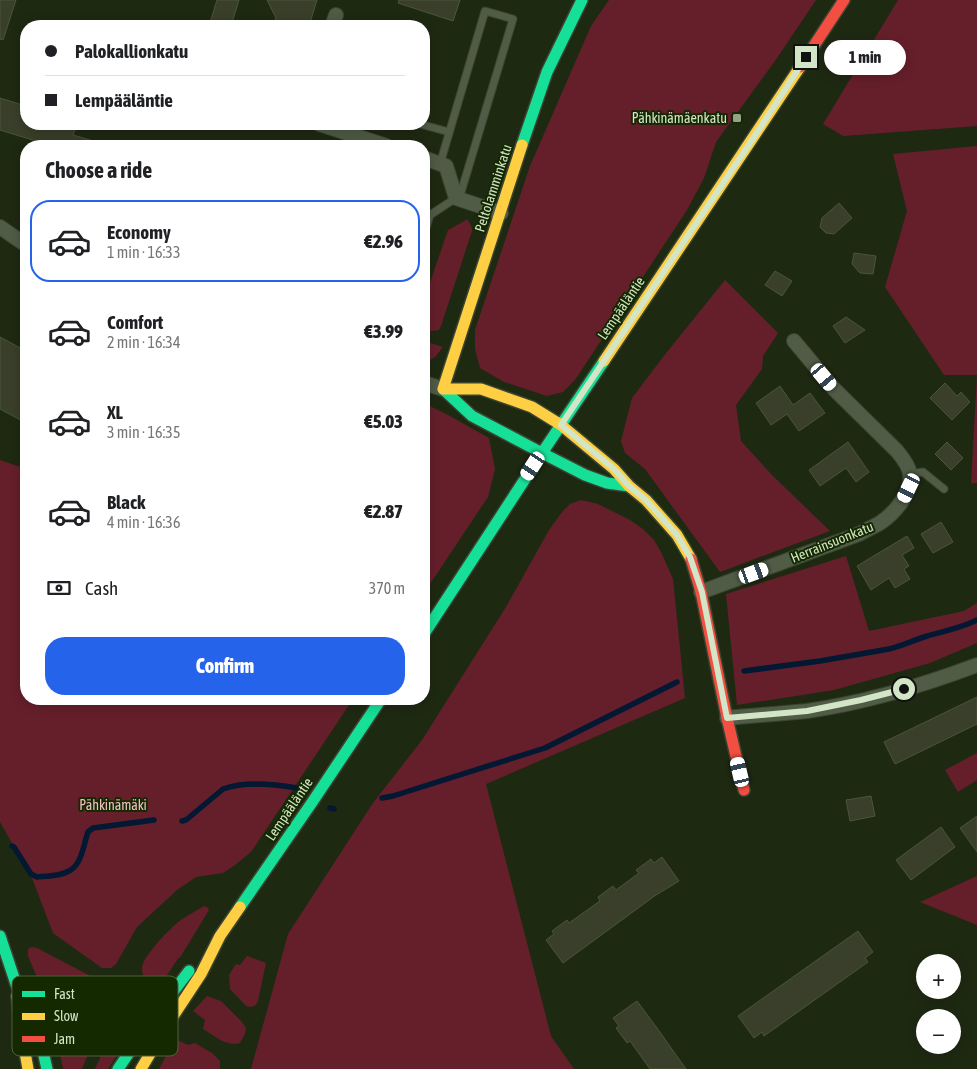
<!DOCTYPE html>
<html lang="en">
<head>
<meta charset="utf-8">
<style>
  body { margin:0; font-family:"Asap Condensed",sans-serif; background:#f6f6f6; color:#202124; height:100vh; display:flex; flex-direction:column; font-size:19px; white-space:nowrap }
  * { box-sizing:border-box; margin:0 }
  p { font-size:16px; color:#757577 }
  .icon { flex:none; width:28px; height:28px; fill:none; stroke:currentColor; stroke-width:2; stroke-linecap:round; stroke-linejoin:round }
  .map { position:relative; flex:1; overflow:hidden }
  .details { position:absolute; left:20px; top:140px; width:410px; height:565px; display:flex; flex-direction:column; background:#fff; border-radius:20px; box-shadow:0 2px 12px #0003 }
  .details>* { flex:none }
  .top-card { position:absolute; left:20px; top:20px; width:410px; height:110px; border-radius:20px; box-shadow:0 2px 12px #0003; display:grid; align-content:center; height:110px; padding:0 25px; background:#fff }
  .buttons { position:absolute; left:916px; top:954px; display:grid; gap:10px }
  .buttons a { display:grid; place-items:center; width:45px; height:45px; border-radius:50%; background:#fff; box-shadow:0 2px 12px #0003; font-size:25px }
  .end { position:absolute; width:22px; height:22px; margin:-11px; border:6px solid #d3e5c7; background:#111; box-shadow:0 0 0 2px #111 }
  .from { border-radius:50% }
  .bubble { position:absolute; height:35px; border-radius:18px; background:#fff; box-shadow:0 2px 12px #0003; font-size:16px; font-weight:800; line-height:35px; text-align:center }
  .car { position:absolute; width:15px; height:30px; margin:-15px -8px; border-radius:6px; box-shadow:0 0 4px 1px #0007; background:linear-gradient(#fff 24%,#345 0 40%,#fff 0 76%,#345 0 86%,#fff 0) }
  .top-card b { display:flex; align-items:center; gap:18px; height:48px; font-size:19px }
  .top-card b+b { border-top:1px solid #e0e0e0 }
  .top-card i { width:12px; height:12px; background:#202124 }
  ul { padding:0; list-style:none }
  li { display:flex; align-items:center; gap:15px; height:82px; margin:0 10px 8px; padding:0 15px; border:2px solid transparent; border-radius:20px }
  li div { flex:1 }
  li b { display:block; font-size:19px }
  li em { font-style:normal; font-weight:800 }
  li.selected { border-color:#2563eb }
  li>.icon { width:45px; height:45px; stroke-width:1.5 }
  h2 { padding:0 25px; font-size:22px; line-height:60px }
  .pay { display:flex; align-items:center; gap:12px; height:55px; padding:0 25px; font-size:19px }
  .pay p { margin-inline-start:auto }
  .action { display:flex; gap:10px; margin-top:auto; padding:10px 25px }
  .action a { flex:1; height:58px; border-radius:20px; background:#2563eb; color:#fff; font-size:20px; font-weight:800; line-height:58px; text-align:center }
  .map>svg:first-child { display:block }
  .green { fill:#651f2b }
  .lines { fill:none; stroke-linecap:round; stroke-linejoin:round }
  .stream { stroke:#031833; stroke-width:5.5 }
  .building { fill:#393f2a; stroke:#4c543b }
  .lane-casing { stroke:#3a4431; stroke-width:9 }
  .street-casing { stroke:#3a4431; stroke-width:16 }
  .fast-casing { stroke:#3a4431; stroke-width:14 }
  .slow-casing { stroke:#3a4431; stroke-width:14 }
  .jam-casing { stroke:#3a4431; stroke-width:14 }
  .lane { stroke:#505c46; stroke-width:7 }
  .street { stroke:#505c46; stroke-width:14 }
  .fast { stroke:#16e098; stroke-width:11 }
  .slow { stroke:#ffcf43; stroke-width:11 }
  .jam { stroke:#f24e42; stroke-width:11 }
  .route { stroke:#d3e5c7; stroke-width:6 }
  .poi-dot { fill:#94a388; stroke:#142900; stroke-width:2 }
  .labels { text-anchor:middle; stroke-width:4; stroke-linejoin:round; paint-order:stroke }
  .poi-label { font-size:14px; fill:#d3e5c7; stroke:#142900; text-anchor:end }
  .street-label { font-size:14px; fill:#d3e5c7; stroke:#142900 }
  .park-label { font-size:14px; fill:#f2bfc3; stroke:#142900 }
  .key { fill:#142900; stroke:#4d613c; stroke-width:1 }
  .key-label { font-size:14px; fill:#d3e5c7 }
</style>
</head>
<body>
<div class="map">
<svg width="977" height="1069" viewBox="0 0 977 1069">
  <rect width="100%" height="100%" fill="#1e2912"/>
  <path class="green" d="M609 0H816L777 58 716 142 704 178 687 210 575 380 563 392 547 396 504 382 480 368 475 349V330L530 166 591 26Z
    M898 0H977V126L843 136 823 124Z
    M977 146V483H971L977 375H944L885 287 907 211 893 154Z
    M466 220H468C470 224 472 226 472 231L441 326 439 330 431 331 424 329V300L448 230Z
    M725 280 778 333 763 356 762 369 736 405 741 441 772 475 830 531 720 572 645 469 625 453 621 441 632 398 663 357Z
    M424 341 443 347 435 357 424 363Z
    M424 403 448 415 489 438 495 469 488 497 424 593Z
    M0 460 26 469V699H353L251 852 235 865 223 873 196 877 177 890 137 927 116 964 111 968H102L53 933 32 878 0 822Z
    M581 500 598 504 630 520 643 529 654 540 661 552 673 579 685 698 486 784 551 1036 574 1069H251L288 934 373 803 422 740 506 607 549 530 562 512 570 504Z
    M846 556 869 631 964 611 977 603V643L930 663 834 690 737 705 726 594Z
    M977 753V780L958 792 945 770Z
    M977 876V925L920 902Z
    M204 906 207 907 209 910 181 956 177 960 158 989C151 985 141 978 142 968 143 956 170 928 181 920 188 915 196 911 204 906Z
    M31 947 37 948 100 981C109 989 109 991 109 1002L82 1069H63L54 1027 60 1025 55 1007 50 1008 28 956V949Z
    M247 956 266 963 258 1001 256 1005 251 1007 246 1006 230 989 229 975 236 964 240 965Z
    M207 996 221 1001 242 1022 246 1028 245 1034 240 1043C226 1047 215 1036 203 1029L205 1020 193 1011Z
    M127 1009 141 1018 108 1069H95L120 1014 123 1010Z
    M175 1039 188 1045 195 1043 212 1053 220 1061V1069H159Z"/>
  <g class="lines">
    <path class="stream" d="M744 671 820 661 889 649C902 646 914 640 927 636 944 631 962 628 977 620
      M382 798 393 796 545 748 677 682
      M330 808 334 809
      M182 821 186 820 223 789C245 781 274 784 297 788
      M12 846 14 847 31 874 37 877C48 876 63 876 72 869 82 862 84 843 88 832L93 828 154 820"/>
  </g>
  <path class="building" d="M0 0H16L3 40 0 39Z
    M217 0H239L231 26H209Z
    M267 0H317L309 26H273L276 18Z
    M399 0H460L453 21 398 3Z
    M0 98 26 106V124H77L73 135 100 143V146H52L0 130Z
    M839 203 852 218 834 234 826 233 820 227 822 218Z
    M854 253 876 256 873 274 860 273 852 264Z
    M775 271 792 281 782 296 765 285Z
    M846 317 865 330 845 343 833 326Z
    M0 337 26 351V423L0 409Z
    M945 383 957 396 961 392 970 402 952 420 930 398Z
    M780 386 793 405 810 393 825 413 799 431 787 414 771 425 756 403Z
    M848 442 869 472 856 482 846 468 820 486 809 470Z
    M947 442 963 458 951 470 935 454Z
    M941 522 953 542 933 553 921 534Z
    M907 536 914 548 902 555 909 566 904 569 910 579 895 588 889 578 871 590 857 566Z
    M977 697V724L895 764 884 742Z
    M871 796 875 816 850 821 846 800Z
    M977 816V852L960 828Z
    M941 827 955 847 911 880 896 860Z
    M662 857 679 881 656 895 563 963 546 940 554 934 552 931 567 920 569 923 600 901 598 897 613 886 616 890 639 873 636 870 651 859 654 863Z
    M858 931 873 952 865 958 868 962 764 1036 762 1032 754 1038 738 1016Z
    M637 1001 657 1028 686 1069H650L630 1041 627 1043 616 1028 619 1026 613 1018Z"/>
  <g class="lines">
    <defs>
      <path id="lane" d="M420 124 449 132
        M440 164 485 11 513 19 459 199
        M424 235 430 215 456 198
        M910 474 923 472 944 489"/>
      <path id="street" d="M332 26 336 15
        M319 124 387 146
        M424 158 446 166 456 198 501 213
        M0 227 26 245
        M424 383 443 389
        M701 592 859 534C866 530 873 527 880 523 895 513 912 493 910 474 909 466 902 457 897 451L834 389 794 341
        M727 718C753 715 780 714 807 711 863 703 924 685 977 665"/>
      <path id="fast" d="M522 145 547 72 582 0
        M443 389 472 416 542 453 585 475 607 483 629 486
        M424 634 542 453 604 361
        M240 907 313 801 381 699
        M0 936 16 984 37 1025 47 1069
        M118 1069 147 1026 189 971"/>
      <path id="slow" d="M604 361 800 67
        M443 389H481L532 407 561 425 614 469 629 486 646 500 677 535 691 559
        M443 389 522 145
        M17 996 21 1030 28 1069
        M141 1069 166 1027 201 974 220 936 240 907"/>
      <path id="jam" d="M800 67 844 0
        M691 559 701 592 727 718 744 790"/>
    </defs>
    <use href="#lane" class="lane-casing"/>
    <use href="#street" class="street-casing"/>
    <use href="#fast" class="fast-casing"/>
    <use href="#slow" class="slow-casing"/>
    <use href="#jam" class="jam-casing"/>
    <use href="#lane" class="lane"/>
    <use href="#street" class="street"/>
    <use href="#fast" class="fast"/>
    <use href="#slow" class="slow"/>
    <use href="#jam" class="jam"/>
  </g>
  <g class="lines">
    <path class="route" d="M806 57 760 128 561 425 614 469 629 486 646 500 677 535 690 557 702 592 727 718 807 711 861 700 904 689"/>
  </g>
  <rect class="poi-dot" x="732" y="113" width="10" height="10" rx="2.5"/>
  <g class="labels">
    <g class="poi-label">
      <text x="727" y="123">Pähkinämäenkatu</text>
    </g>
    <g class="street-label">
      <text transform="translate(493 188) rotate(-72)" y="5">Peltolamminkatu</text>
      <text transform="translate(621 308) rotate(-56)" y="5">Lempääläntie</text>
      <text transform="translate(832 542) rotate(-22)" y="5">Herrainsuonkatu</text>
      <text transform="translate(289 809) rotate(-56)" y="5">Lempääläntie</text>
    </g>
    <g class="park-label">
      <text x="113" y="810">Pähkinämäki</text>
    </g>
  </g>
  <rect x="12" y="976" width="166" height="80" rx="8" class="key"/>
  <rect x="22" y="991" width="23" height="6" fill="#16e098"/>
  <rect x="22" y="1013" width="23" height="7" fill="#ffcf43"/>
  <rect x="22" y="1036" width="23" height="6" fill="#f24e42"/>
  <g class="key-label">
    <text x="54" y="999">Fast</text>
    <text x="54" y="1021">Slow</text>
    <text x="54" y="1044">Jam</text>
  </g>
</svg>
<div class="buttons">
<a>+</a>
<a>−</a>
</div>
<i class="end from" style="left:904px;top:689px"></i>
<i class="end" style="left:806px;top:57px"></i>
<div class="bubble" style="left:824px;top:40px;width:82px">1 min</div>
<i class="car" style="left:824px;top:377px;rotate:140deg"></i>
<i class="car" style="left:533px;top:466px;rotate:213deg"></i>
<i class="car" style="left:909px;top:488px;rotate:206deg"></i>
<i class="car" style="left:754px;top:573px;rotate:70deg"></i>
<i class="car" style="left:740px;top:772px;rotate:347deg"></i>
<div class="top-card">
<b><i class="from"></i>Palokallionkatu</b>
<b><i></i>Lempääläntie</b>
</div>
<section class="details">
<h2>Choose a ride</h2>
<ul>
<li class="selected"><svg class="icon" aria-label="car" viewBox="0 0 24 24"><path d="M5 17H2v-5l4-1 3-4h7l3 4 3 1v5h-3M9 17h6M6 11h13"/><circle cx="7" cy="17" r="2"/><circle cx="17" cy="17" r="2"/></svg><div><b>Economy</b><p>1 min · 16:33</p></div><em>€2.96</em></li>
<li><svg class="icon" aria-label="car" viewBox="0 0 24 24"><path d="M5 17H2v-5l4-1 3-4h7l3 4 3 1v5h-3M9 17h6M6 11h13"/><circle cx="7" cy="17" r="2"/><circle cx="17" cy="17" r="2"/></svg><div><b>Comfort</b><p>2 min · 16:34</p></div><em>€3.99</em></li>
<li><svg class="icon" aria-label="car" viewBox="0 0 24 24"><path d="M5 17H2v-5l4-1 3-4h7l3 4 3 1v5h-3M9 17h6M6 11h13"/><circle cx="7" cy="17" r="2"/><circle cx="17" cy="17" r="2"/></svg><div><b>XL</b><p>3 min · 16:35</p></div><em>€5.03</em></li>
<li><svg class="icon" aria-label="car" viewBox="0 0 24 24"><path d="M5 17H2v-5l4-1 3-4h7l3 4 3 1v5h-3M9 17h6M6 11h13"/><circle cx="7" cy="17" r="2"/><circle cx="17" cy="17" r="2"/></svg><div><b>Black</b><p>4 min · 16:36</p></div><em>€2.87</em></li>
</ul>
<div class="pay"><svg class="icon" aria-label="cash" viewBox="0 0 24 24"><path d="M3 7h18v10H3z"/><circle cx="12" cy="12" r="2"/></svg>Cash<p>370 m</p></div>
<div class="action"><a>Confirm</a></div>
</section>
</div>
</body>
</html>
